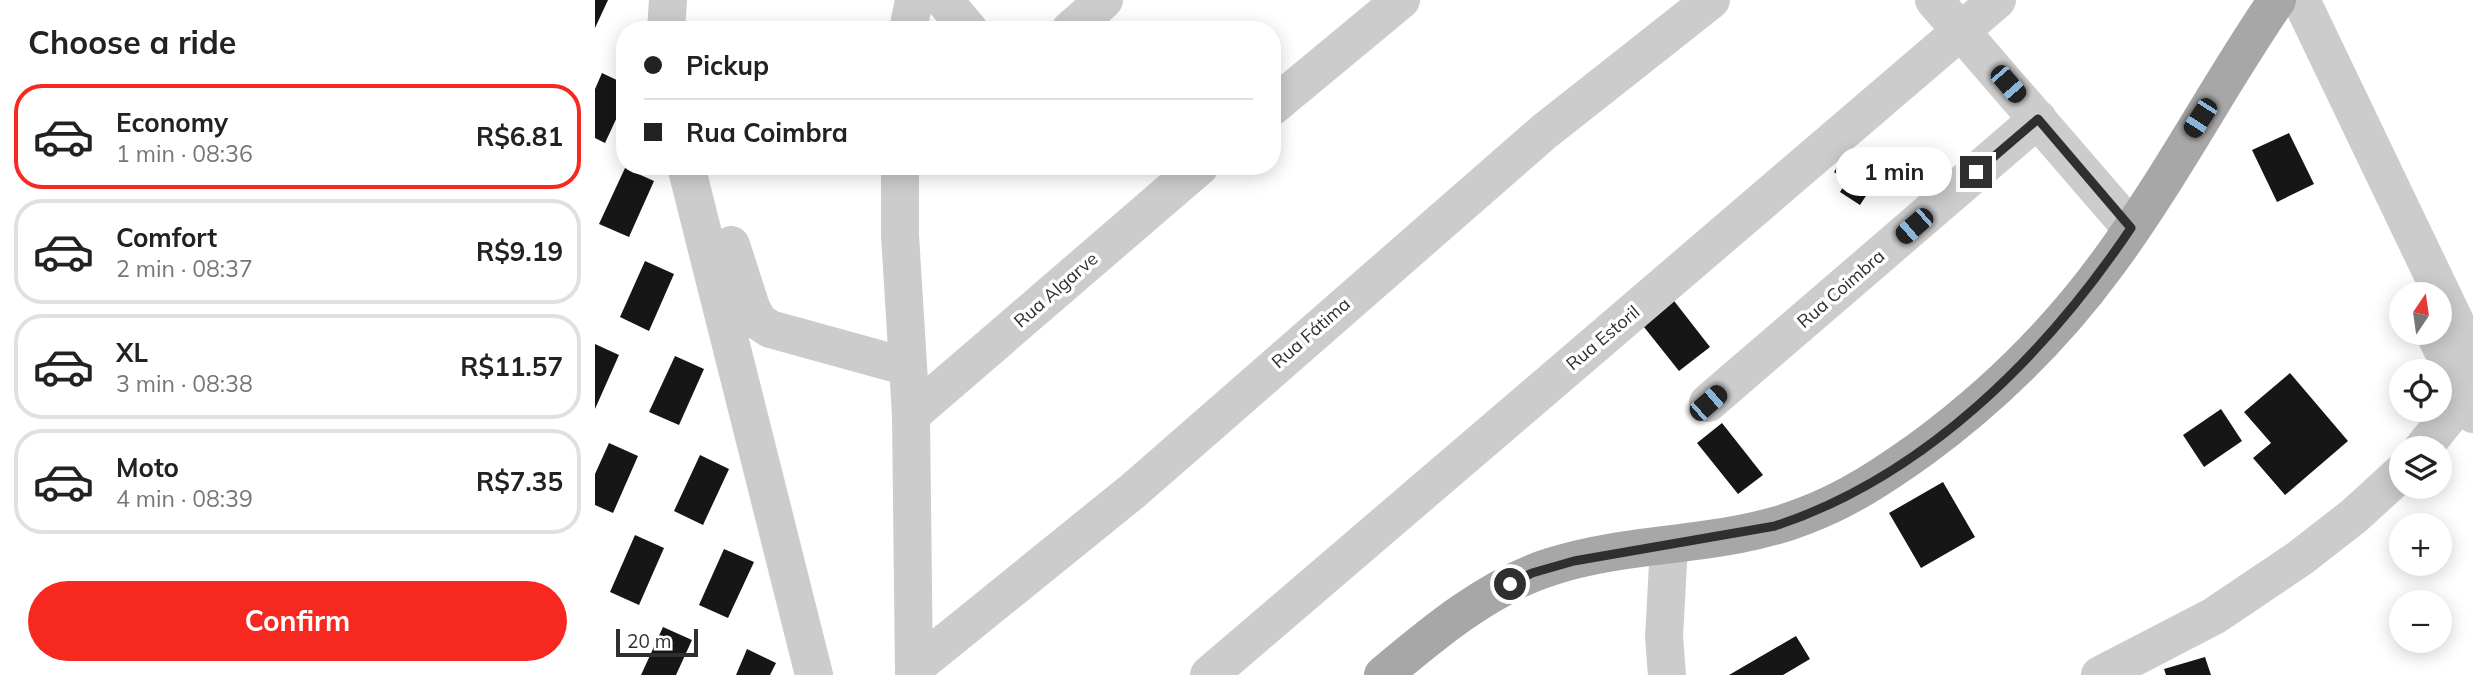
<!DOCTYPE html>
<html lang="en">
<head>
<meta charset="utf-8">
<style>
  body { margin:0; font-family:Mulish,sans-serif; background:#f6f6f6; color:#222; height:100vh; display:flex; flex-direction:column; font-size:26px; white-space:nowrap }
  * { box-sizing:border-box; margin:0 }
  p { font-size:23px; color:#767676 }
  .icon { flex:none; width:38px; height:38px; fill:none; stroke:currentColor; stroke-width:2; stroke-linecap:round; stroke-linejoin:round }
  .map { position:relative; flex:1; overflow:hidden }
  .panel { display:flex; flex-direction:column; background:#fff; width:595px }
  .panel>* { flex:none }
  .hud { position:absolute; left:21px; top:21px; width:665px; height:154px; border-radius:28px; box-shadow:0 4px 18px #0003; display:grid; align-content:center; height:154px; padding:0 28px; background:#fff }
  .needle { width:46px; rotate:13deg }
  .tools { position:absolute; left:1794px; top:282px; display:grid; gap:14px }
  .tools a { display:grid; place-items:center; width:63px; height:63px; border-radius:50%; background:#fff; box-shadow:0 4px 18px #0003; font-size:35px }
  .scale { position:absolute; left:21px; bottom:18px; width:82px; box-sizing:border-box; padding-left:7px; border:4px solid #2f2f2f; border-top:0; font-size:19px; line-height:24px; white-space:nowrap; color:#2f2f2f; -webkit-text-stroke:5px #fff; paint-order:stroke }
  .end { position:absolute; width:32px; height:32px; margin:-16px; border:9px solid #2f2f2f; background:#fff; box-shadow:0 0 0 4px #fff }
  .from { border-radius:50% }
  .bubble { position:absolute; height:49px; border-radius:24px; background:#fff; box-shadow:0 4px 18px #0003; font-size:23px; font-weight:700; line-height:49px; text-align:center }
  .car { position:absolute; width:21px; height:42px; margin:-21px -10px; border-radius:9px; box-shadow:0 0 5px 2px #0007; background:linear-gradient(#222 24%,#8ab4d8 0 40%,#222 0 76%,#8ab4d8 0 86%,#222 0) }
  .hud b { display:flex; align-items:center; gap:24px; height:66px; font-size:26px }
  .hud b+b { border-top:2px solid #e0e0e0 }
  .hud i { width:18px; height:18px; background:#222 }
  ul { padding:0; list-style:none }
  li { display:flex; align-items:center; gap:21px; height:105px; margin:0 14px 10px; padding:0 14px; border:4px solid #e0e0e0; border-radius:28px }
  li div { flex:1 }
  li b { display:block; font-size:26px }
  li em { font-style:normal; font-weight:700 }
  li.current { border-color:#f72820 }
  li>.icon { width:63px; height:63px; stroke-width:1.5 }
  h2 { padding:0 28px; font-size:32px; line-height:84px }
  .button { display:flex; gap:14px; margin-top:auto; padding:14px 28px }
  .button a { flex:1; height:80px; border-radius:42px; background:#f72820; color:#fff; font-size:28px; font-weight:700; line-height:80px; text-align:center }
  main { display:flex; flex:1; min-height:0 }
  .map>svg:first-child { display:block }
  .building { fill:#161616 }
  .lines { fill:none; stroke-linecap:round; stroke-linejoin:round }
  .minor { stroke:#ccc; stroke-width:38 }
  .major { stroke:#a7a7a7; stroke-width:38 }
  .route { stroke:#2f2f2f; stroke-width:9 }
  .labels { text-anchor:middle; stroke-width:7; stroke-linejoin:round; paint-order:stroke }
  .street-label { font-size:18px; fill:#2f2f2f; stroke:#fff }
</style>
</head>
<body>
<main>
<section class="panel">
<h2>Choose a ride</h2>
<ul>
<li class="current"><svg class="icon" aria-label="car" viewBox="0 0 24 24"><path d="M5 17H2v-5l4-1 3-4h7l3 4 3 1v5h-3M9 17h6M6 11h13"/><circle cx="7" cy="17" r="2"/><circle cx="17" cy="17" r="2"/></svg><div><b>Economy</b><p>1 min · 08:36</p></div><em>R$6.81</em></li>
<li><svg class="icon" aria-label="car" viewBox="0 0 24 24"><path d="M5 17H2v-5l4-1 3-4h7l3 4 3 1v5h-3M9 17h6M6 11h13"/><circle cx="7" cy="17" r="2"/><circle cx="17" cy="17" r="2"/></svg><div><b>Comfort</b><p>2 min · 08:37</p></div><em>R$9.19</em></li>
<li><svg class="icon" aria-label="car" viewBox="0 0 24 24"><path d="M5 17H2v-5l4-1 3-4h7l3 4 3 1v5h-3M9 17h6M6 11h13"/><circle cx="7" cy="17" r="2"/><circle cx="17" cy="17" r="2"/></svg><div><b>XL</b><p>3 min · 08:38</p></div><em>R$11.57</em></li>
<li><svg class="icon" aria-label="car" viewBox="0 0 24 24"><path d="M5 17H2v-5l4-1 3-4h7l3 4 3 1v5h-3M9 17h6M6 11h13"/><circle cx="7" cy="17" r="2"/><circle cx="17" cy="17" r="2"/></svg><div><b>Moto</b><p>4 min · 08:39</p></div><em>R$7.35</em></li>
</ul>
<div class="button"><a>Confirm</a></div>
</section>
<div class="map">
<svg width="1878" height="675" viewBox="0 0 1878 675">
  <rect width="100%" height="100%" fill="#fff"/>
  <path class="building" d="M0 0H13L0 28Z
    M7 73 30 84V100L10 143 0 138V89Z
    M1694 133 1719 184 1682 202 1657 150Z
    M1248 158 1282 179 1265 205 1245 192 1252 181 1239 172Z
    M30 168 59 181 34 237 4 224Z
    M50 261 79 274 54 331 25 317Z
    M1076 297 1115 347 1084 371 1045 322Z
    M0 344 24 355 0 409Z
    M80 356 109 369 84 425 54 412Z
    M1695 373 1753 441 1690 495 1658 458 1676 443 1649 412Z
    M1626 409 1647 441 1609 467 1588 435Z
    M1127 423 1168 475 1143 494 1102 443Z
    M14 443 43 456 18 513 0 505V474Z
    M105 455 134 469 108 525 79 511Z
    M1348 482 1380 537 1326 568 1294 513Z
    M40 535 69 548 44 605 15 592Z
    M129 549 159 562 133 618 104 605Z
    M68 627 97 640 81 675H46Z
    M1201 636 1215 659 1188 675H1134Z
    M152 649 181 663 175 675H141Z
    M1610 657 1616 675H1571L1569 669Z"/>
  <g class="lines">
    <path class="minor" d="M349 0 374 30
      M1339 0 1536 228
      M1706 0 1878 359
      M71 30 73 0
      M313 30 319 0
      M475 30 509 0
      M677 107 806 0
      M91 166 219 675
      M305 166V235L316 415 319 675
      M136 245 156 307 163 321 175 329 313 367
      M1840 334 1878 414
      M1113 403 1443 119
      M316 415 605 166
      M1828 448 1870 396 1878 380
      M319 668 539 490 950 131 1116 0
      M614 675 1402 0
      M1072 675 1069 637 1074 546
      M1505 675 1619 616 1705 558 1759 516 1806 473"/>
    <path class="major" d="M788 675C837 634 894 586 955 567 1037 540 1128 548 1209 516 1252 500 1288 476 1326 449 1397 397 1461 334 1513 263 1575 179 1623 86 1682 0"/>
  </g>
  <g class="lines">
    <path class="route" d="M915 584 937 573 979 561 1180 526C1329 477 1450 356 1536 228L1443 119 1381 172"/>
  </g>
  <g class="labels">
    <g class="street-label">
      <text transform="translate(1246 289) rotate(-41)" y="6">Rua Coimbra</text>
      <text transform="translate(461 290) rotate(-41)" y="6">Rua Algarve</text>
      <text transform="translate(716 333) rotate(-41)" y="6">Rua Fátima</text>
      <text transform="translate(1008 338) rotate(-40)" y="6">Rua Estoril</text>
    </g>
  </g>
</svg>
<div class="tools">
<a><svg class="needle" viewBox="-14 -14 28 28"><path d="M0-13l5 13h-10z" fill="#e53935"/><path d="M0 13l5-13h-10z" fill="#767676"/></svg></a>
<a><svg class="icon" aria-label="locate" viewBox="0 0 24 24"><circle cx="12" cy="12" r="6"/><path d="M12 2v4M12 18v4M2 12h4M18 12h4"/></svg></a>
<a><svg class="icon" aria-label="layers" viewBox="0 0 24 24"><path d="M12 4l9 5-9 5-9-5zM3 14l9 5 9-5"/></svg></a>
<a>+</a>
<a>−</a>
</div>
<div class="scale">20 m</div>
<i class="end from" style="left:915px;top:584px"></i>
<i class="end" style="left:1381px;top:172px"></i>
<div class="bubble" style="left:1241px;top:147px;width:116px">1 min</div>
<i class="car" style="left:1413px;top:84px;rotate:139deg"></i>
<i class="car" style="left:1605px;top:118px;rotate:213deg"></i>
<i class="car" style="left:1319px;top:226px;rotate:229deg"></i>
<i class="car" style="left:1113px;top:403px;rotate:49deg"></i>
<div class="hud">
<b><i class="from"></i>Pickup</b>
<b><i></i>Rua Coimbra</b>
</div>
</div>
</main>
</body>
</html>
